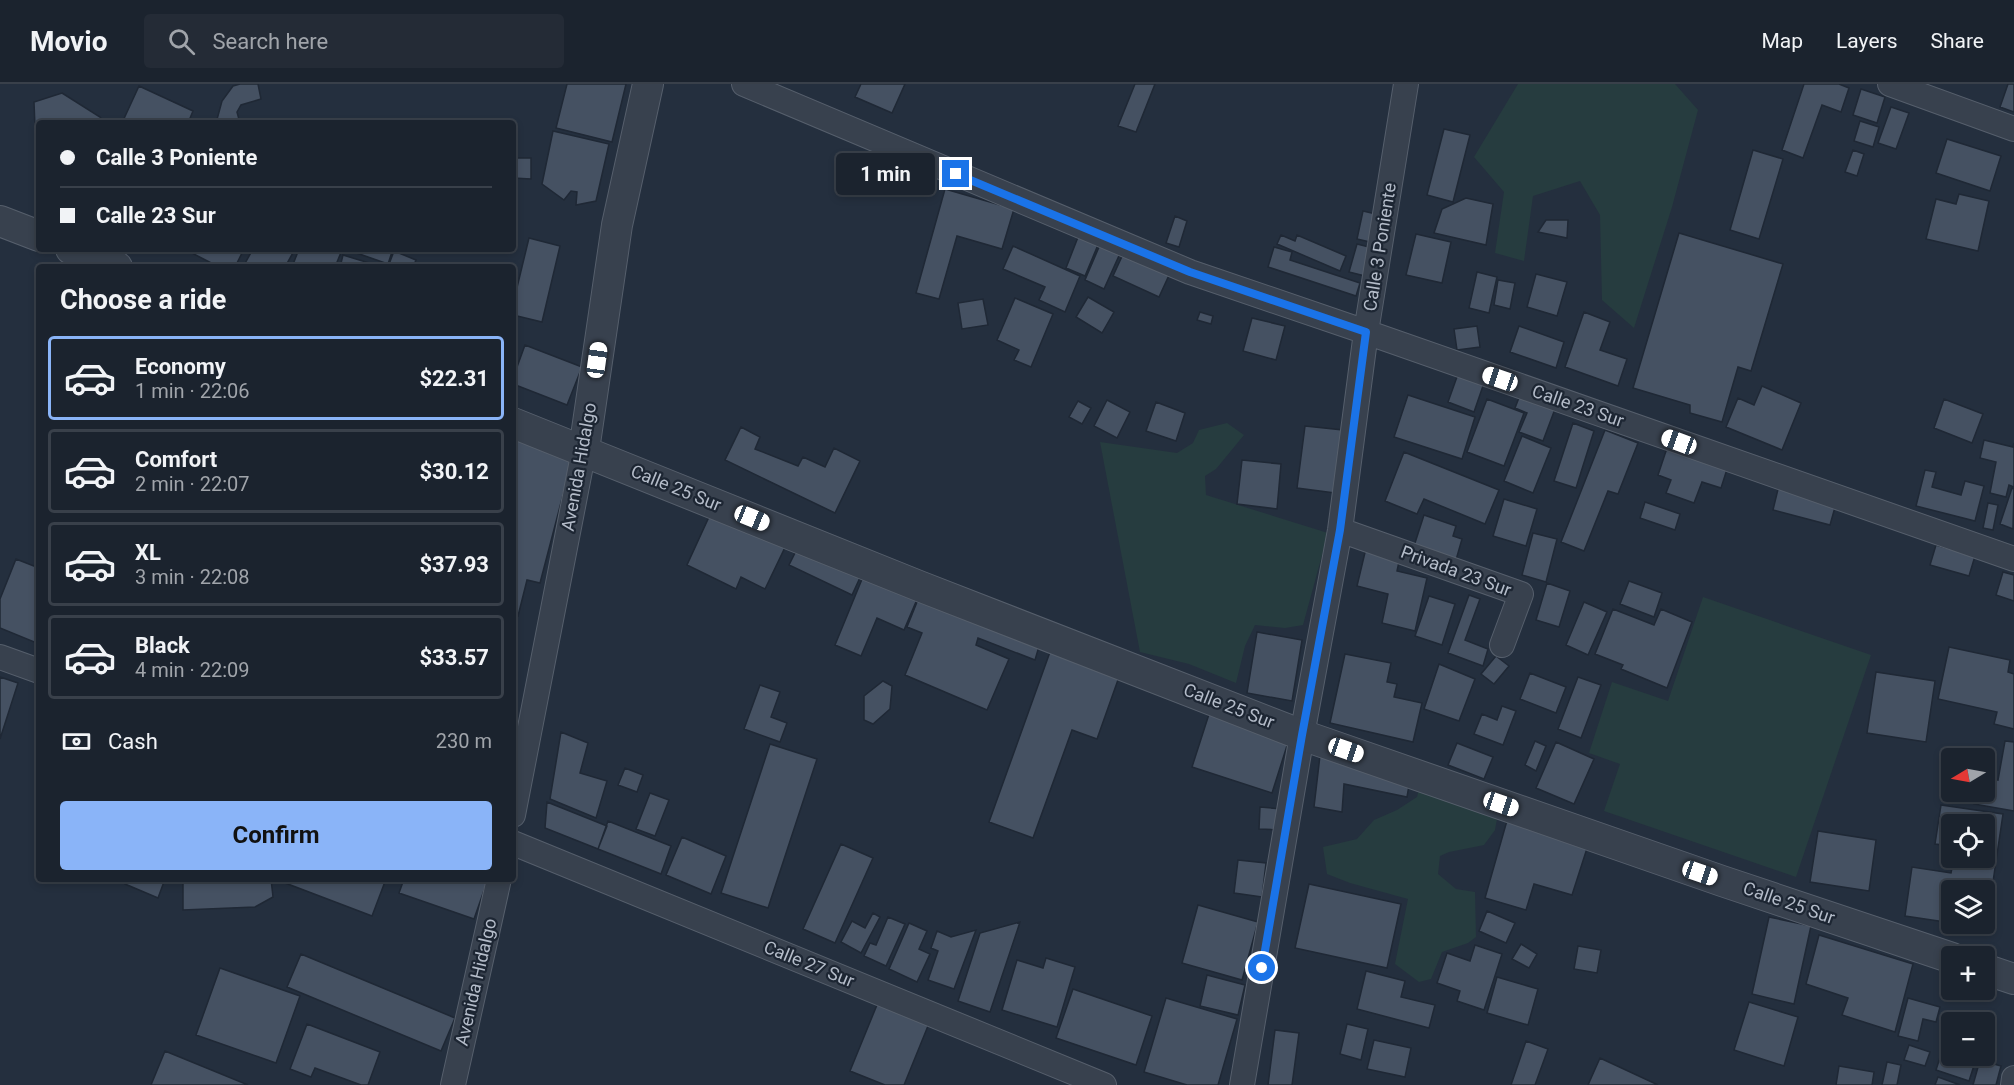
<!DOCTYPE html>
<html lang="en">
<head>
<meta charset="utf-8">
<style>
  body { margin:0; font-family:Roboto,sans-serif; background:#242b36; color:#f1f3f6; height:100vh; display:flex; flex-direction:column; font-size:22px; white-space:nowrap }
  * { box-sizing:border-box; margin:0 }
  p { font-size:20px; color:#a0a4aa }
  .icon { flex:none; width:33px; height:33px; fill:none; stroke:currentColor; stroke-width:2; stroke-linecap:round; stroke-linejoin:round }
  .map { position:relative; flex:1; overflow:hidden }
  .details { position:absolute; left:36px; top:180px; width:480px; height:618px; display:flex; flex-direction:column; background:#1b232e; border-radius:6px; box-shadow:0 3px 9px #0003,0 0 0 2px #39404a }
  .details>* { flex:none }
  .hud { position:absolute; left:36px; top:36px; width:480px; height:132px; border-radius:6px; box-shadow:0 3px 9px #0003,0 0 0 2px #39404a; display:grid; align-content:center; height:132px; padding:0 24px; background:#1b232e }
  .needle { width:39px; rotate:260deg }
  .tools { position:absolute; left:1941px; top:664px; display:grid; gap:12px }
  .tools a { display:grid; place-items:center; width:54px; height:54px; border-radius:6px; background:#1b232e; box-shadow:0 3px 9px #0003,0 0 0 2px #39404a; font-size:30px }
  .end { position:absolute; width:27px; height:27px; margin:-14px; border:8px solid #1a73e8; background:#fff; box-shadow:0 0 0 3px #fff }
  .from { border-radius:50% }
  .bubble { position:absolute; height:42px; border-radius:6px; background:#1b232e; box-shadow:0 3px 9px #0003,0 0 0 2px #39404a; font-size:20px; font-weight:700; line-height:42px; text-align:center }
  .car { position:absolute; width:18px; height:36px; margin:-18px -9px; border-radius:8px; box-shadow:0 0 4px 2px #0007; background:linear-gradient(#fff 24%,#345 0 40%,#fff 0 76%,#345 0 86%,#fff 0) }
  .hud b { display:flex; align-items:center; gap:21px; height:57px; font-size:22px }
  .hud b+b { border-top:2px solid #39404a }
  .hud i { width:15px; height:15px; background:#f1f3f6 }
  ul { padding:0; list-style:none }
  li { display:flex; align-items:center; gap:18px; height:84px; margin:0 12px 9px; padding:0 12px; border:3px solid #39404a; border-radius:6px }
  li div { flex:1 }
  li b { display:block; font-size:22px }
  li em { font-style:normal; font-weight:700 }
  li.on { border-color:#8ab4f8 }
  li>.icon { width:54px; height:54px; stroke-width:1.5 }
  h2 { padding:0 24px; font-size:27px; line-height:72px }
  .pay { display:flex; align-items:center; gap:15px; height:66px; padding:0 24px; font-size:22px }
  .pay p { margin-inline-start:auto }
  .action { display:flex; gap:12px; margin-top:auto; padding:12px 24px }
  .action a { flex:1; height:69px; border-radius:6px; background:#8ab4f8; color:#111; font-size:24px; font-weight:700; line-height:69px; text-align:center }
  header { display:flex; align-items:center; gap:36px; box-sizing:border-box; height:84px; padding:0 30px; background:#1b232e; border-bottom:2px solid #39404a }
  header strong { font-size:28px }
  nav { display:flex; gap:33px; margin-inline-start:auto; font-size:21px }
  .search { width:420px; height:54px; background:#242b36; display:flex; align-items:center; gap:15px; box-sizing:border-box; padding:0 21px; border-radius:6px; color:#a0a4aa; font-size:22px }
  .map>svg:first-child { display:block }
  .green { fill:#263c3f }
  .building { fill:#455162; stroke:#1f2835; stroke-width:1.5 }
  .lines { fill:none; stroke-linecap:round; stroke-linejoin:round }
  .minor-casing { stroke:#565f6c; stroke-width:26 }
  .tertiary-casing { stroke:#565f6c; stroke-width:32 }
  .minor { stroke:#38414e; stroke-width:24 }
  .tertiary { stroke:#38414e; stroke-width:30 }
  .route { stroke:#1a73e8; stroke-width:8 }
  .labels { text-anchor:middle; stroke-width:4.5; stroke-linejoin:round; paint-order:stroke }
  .street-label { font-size:18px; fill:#b4bcc9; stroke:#1d2633 }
</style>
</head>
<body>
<header>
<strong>Movio</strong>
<div class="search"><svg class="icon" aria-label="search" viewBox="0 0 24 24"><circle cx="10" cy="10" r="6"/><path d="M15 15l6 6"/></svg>Search here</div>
<nav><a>Map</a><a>Layers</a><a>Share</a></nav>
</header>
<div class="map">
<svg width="2014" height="1001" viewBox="0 0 2014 1001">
  <rect width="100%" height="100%" fill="#242f3e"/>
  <path class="green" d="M1518 0H1675L1698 26 1672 123 1634 244 1602 216 1600 131 1580 97 1533 112 1524 177 1495 169 1504 108 1474 73Z
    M1227 339 1244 351 1216 385 1205 392 1206 411 1328 449 1303 541 1285 544 1255 541 1245 562 1236 599 1189 580 1140 568 1100 358 1177 369 1193 359 1199 346Z
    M1703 513 1871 571 1796 793 1604 727 1620 680 1589 669 1612 598 1668 617Z
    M1421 697 1498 729 1495 746 1484 761 1449 768 1440 772 1438 790 1456 805 1475 808 1476 853 1468 859 1442 868 1431 895 1419 898 1395 880 1408 815 1350 799 1327 790 1323 763 1357 755 1374 736 1397 726 1417 713Z"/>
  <path class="building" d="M240 0H258L261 15 241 21 237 28 240 39H216L222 17 233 2Z
    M567 0H626L612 58 556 44Z
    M861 0H905L892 29 855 13Z
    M1135 0H1155L1136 48 1118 42Z
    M1804 0H1839L1849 4 1841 28 1822 21 1803 74 1782 66Z
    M2008 0H2014V28L2000 23Z
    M139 2 193 27 188 39H122Z
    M1861 5 1885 13 1877 39 1853 31Z
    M62 9 100 33 105 39H39V71L36 69 34 18Z
    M1891 23 1909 29 1896 65 1878 59Z
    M1860 37 1879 43 1873 63 1854 57Z
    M1444 45 1470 51 1453 118 1427 111Z
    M553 47 609 60 596 117 576 121 577 108 571 107 564 116 542 100Z
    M1947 55 2001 72 1990 107 1936 89Z
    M1753 66 1783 75 1759 155 1730 146Z
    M1853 66 1864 70 1857 92 1845 88Z
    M513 74H531V95L513 94Z
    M945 105 1014 125 1002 165 957 152 939 215 916 209Z
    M1959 110 1989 117 1978 167 1926 155 1936 115 1956 120Z
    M1466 114 1493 120 1486 161 1434 149 1442 125Z
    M1363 127 1376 130 1370 158 1357 155Z
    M1175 132 1187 137 1179 163 1166 159Z
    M1546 136H1568L1567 154 1538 148Z
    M1080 148 1100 156 1085 192 1066 184Z
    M1679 149 1783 180 1751 287 1738 283 1722 338 1690 329V321L1633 304Z
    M1416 150 1451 158 1442 199 1406 191Z
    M1281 151 1295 157 1297 151 1346 172 1340 187 1277 160Z
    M529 154 560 162 542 238 513 231V220Z
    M1102 156 1122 165 1104 205 1085 196Z
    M1357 160 1373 164 1365 192 1349 188Z
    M1013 162 1080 192 1065 228 1039 216 1045 203 1003 185Z
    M1274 163 1292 168 1290 176 1360 199 1356 212 1268 183Z
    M192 165H244L235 183H219L190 168Z
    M253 165H295L285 183H243Z
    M299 165H339L342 166 335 183H292Z
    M352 165H393L388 180 351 167Z
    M394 167 416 176 413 183H388Z
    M1124 168 1170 189 1159 213 1113 192Z
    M343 171 379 182V183H340Z
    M1477 188 1497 193 1489 229 1469 224Z
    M1536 190 1567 198 1557 232 1527 223Z
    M1498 196 1515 199 1510 225 1494 221Z
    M1088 213 1114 228 1102 249 1076 233Z
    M1015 214 1053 230 1031 283 1014 276 1019 266 997 256Z
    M983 215 988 241 962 245 958 219Z
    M1200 228 1213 232 1211 240 1197 236Z
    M1584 228 1610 238 1600 266 1627 275 1618 302 1565 283Z
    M1252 234 1285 242 1276 276 1243 267Z
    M1477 242 1480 263 1457 266 1454 245Z
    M1519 242 1564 258 1556 284 1510 268Z
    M525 261 582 283 567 321 513 300V294Z
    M1458 290 1484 299 1474 328 1448 318Z
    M1762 302 1801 319 1782 366 1726 343 1738 314 1754 321Z
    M1408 311 1475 333 1462 375 1394 353Z
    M1520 311 1555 325 1543 357 1519 348 1527 329 1515 324Z
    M1487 315 1524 329 1504 382 1467 368Z
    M1944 315 1983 330 1972 359 1934 344Z
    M1107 316 1130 328 1117 354 1094 342Z
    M1078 317 1091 324 1082 340 1069 333Z
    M1156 318 1185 329 1176 357 1146 347Z
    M1573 339 1594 347 1576 404 1554 397Z
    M1305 342 1343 346 1335 409 1297 404Z
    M741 343 760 353 755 365 798 382 803 373 825 383 834 364 860 377 835 429 725 376Z
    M1605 346 1638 359 1618 410 1608 407 1584 467 1561 458Z
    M513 349 575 365 540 499 527 496 518 532 513 531Z
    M1522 352 1551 364 1533 409 1504 397Z
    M1984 356 2013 363 2014 359V403L2009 401 2006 413 1990 409 1996 378 1980 374Z
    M1669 358 1729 379 1721 404 1702 398 1694 419 1666 409 1671 396 1658 391Z
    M1404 368 1499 406 1485 440 1424 415 1417 430 1385 417Z
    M1242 376 1281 380 1277 425 1237 420Z
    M1925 386 1936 388 1932 403 1961 411 1965 397 1984 402 1975 437 1916 422Z
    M1779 401 1837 416 1830 441 1773 426Z
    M2012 404 2014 405 2013 445 2000 440Z
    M1504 415 1537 425 1526 462 1493 452Z
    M1645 418 1680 430 1675 446 1640 434Z
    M1988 419 1998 421 1993 446 1983 444Z
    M714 422 789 455 765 505 741 493 736 505 687 481Z
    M1424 431 1456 442 1453 452 1462 455 1456 476 1414 462Z
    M1533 449 1557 455 1546 498 1522 491Z
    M801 457 863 487 852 511 789 481Z
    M1367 460 1401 469 1397 487 1427 494 1415 547 1382 539 1388 510 1357 502Z
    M1936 461 1975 472 1969 492 1930 481Z
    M16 475 39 484V560L0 544V515Z
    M867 483 921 506 904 546 877 534 861 572 835 561Z
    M2003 488 2014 491V517L1996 511Z
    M1629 497 1662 509 1654 533 1620 520Z
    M1547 499 1570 507 1559 543 1536 536Z
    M921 508 1040 559 1035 576 978 554 976 561 1009 575 987 626 905 591 922 549 907 543Z
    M1469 511 1480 515 1465 556 1488 565 1483 582 1448 569Z
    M1429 512 1455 520 1442 561 1415 552Z
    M1584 518 1607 528 1588 571 1566 561Z
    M1613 525 1654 541 1661 525 1692 538 1667 604 1621 585 1623 581 1595 570Z
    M1257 548 1302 556 1292 617 1247 609Z
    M1949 563 2010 576 2008 588 2014 590V645L1994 640 1997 628 1938 615Z
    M1050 568 1119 593 1097 655 1072 646 1033 754 989 738Z
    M1345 570 1391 579 1387 598 1397 600 1394 613 1422 619 1413 658 1330 639Z
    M1496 572 1509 582 1494 600 1481 590Z
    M1439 580 1475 595 1459 637 1424 625Z
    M1876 588 1935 597 1926 658 1867 649Z
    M1530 589 1566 603 1556 629 1520 615Z
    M0 593 18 599 0 655Z
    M1578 593 1601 601 1581 654 1558 645Z
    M883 597 892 602 890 625 873 640 864 636V612Z
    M760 601 780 608 771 633 787 639 780 658 744 645Z
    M1502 622 1516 627 1503 661 1474 650 1482 630 1497 636Z
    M1211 624 1291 649 1272 709 1192 683Z
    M561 648 588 659 580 689 607 697 596 734 550 715Z
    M1535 657 1546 662 1536 687 1525 681Z
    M2005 657 2014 658V727L1974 720 1976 708H1984V693L1998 696Z
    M1556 658 1594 675 1574 720 1536 704Z
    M1457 659 1493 673 1484 695 1448 681Z
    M770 660 817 675 768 824 721 809Z
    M1321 663 1411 690 1407 713 1344 700 1342 728 1314 723Z
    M625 684 643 691 637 708 618 701Z
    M650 709 669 716 655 752 636 745Z
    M547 718 607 742 598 765 545 744Z
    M1941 721 2003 730 1986 845 1956 840H1984V807H1952V839L1905 832 1912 783 1951 789 1954 774H1984V741H1952V762L1935 760Z
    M1260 723 1282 725 1280 746 1259 745Z
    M1510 726 1590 755 1572 811 1534 800 1526 826 1485 814Z
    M608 737 671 762 661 790 598 765Z
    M1818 747 1876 756 1869 807 1810 798Z
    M682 753 726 772 711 810 666 791Z
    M841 760 873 774 835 859 803 845Z
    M1238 776 1266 779 1262 813 1234 809Z
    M127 795H165L158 814 125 800Z
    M183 795H271L273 813 255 823 183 826Z
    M281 795H386L372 832 280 797Z
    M404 795H488L474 835 399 809Z
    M1309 800 1401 820 1387 884 1295 864Z
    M1198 821 1258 838 1242 896 1182 879Z
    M1487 827 1515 839 1506 859 1479 847Z
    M873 829 880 833 861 869 841 858 852 837 865 844Z
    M888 833 905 840 886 882 864 872 870 859 876 861Z
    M1769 833 1811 842 1794 920 1752 910Z
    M1020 838 990 928 958 917 980 849Z
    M909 839 927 847 919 865 930 870 917 898 889 885Z
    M976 846 954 905 928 896 938 867 931 864 937 847 951 853Z
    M1819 851 1913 880 1895 948 1842 931 1848 914 1806 900Z
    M1521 860 1537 870 1529 884 1512 875Z
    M1475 861 1502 870 1484 926 1457 917 1460 907 1437 899 1447 869 1470 877Z
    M1578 862 1601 866 1597 889 1574 885Z
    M301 870 455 934 441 967 287 903Z
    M1046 874 1075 883 1057 943 1002 926 1017 876 1043 884Z
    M220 884 300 912 276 979 196 951Z
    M1366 887 1405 897 1401 913 1435 921 1429 944 1357 925Z
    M1207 891 1245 901 1238 931 1200 922Z
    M1497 893 1538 905 1528 941 1487 929Z
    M1073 905 1152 932 1136 981 1056 954Z
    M1166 914 1237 935 1218 1001H1187L1144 988Z
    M1908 914 1940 923 1936 938 1923 935 1918 957 1898 952Z
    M879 916 930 937 904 1001H885L850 987Z
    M1749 918 1798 933 1784 982 1734 966Z
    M307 940 380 968 368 1001H361L315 984 311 993 290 985Z
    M1347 940 1368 945 1361 976 1340 970Z
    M1275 946 1299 949 1292 1001H1268Z
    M1946 955 1952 957V972H1977L1969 997 1936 986Z
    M1374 956 1411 964 1405 993 1367 985Z
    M1526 957 1548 965 1535 1001H1511Z
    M1909 961 1930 968 1925 982 1904 976Z
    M165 967 248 1001H151Z
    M1600 974 1658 1001H1588Z
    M1980 976 2001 982 1996 1001H1973Z
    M1887 978 1901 981 1897 1001H1882Z
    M1839 982 1874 988 1872 1001H1836Z
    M1938 993 1960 1001H1935Z"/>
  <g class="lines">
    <defs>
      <path id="minor" d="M744 0 1190 188 1366 248 2014 475
        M1890 0 2014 45
        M1340 446 1521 510 1502 561
        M0 573 39 587
        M513 731 584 366
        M513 759 1104 1001
        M453 1001 499 795
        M1242 1001 1302 651 1340 446 1366 248 1406 0
        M2013 1001 2014 994"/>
      <path id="tertiary" d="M0 137 39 152
        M71 165 117 183
        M513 339 919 502 1302 651 1722 797 1952 874
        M584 366 617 141 648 0
        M1984 885 2014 895"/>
    </defs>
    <use href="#minor" class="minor-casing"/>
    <use href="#tertiary" class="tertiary-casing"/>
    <use href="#minor" class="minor"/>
    <use href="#tertiary" class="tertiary"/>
  </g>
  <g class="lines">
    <path class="route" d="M956 90 1190 188 1366 248 1340 446 1302 651 1262 884"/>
  </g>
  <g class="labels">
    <g class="street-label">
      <text transform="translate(1380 163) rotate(-81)" y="6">Calle 3 Poniente</text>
      <text transform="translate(1578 322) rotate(19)" y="6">Calle 23 Sur</text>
      <text transform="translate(579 383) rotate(-80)" y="6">Avenida Hidalgo</text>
      <text transform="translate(676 404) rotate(22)" y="6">Calle 25 Sur</text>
      <text transform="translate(1456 487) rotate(20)" y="6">Privada 23 Sur</text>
      <text transform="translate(1229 622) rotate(21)" y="6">Calle 25 Sur</text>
      <text transform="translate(1789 819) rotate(19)" y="6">Calle 25 Sur</text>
      <text transform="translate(809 880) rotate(22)" y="6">Calle 27 Sur</text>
      <text transform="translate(476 898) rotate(-77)" y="6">Avenida Hidalgo</text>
    </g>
  </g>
</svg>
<div class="tools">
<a><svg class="needle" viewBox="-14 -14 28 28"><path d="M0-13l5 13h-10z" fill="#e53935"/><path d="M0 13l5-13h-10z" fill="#a0a4aa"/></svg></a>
<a><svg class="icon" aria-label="locate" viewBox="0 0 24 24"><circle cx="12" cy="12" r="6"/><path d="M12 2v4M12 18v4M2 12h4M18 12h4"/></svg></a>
<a><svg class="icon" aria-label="layers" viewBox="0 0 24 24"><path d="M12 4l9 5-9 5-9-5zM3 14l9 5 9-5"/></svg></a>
<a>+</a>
<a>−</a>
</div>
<i class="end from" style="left:1262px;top:884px"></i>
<i class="end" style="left:956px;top:90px"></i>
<div class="bubble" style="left:836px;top:69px;width:99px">1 min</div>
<i class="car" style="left:597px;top:276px;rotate:8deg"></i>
<i class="car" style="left:1500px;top:295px;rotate:289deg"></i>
<i class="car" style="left:1679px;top:358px;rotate:290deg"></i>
<i class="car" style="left:752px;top:434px;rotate:112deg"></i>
<i class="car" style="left:1346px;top:666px;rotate:109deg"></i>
<i class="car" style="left:1501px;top:720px;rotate:109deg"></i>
<i class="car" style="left:1700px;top:789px;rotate:109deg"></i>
<div class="hud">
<b><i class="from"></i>Calle 3 Poniente</b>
<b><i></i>Calle 23 Sur</b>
</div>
<section class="details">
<h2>Choose a ride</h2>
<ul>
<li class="on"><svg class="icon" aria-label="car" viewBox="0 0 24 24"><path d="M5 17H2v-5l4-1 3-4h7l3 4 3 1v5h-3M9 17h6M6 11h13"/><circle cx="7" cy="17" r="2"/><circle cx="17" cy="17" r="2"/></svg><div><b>Economy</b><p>1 min · 22:06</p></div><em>$22.31</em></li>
<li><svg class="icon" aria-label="car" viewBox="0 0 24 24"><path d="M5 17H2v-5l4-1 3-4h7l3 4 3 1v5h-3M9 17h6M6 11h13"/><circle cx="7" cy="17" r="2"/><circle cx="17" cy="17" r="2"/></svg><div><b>Comfort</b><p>2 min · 22:07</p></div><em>$30.12</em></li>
<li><svg class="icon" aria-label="car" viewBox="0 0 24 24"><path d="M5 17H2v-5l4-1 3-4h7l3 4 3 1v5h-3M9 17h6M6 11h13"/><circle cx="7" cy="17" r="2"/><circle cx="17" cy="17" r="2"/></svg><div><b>XL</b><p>3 min · 22:08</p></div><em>$37.93</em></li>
<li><svg class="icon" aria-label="car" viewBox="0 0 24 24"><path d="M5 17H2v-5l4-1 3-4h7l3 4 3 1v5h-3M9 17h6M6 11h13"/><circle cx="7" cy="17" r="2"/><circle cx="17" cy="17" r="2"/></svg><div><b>Black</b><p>4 min · 22:09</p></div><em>$33.57</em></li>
</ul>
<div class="pay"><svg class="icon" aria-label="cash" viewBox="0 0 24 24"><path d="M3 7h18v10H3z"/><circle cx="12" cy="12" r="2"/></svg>Cash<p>230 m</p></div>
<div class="action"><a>Confirm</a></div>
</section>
</div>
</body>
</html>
